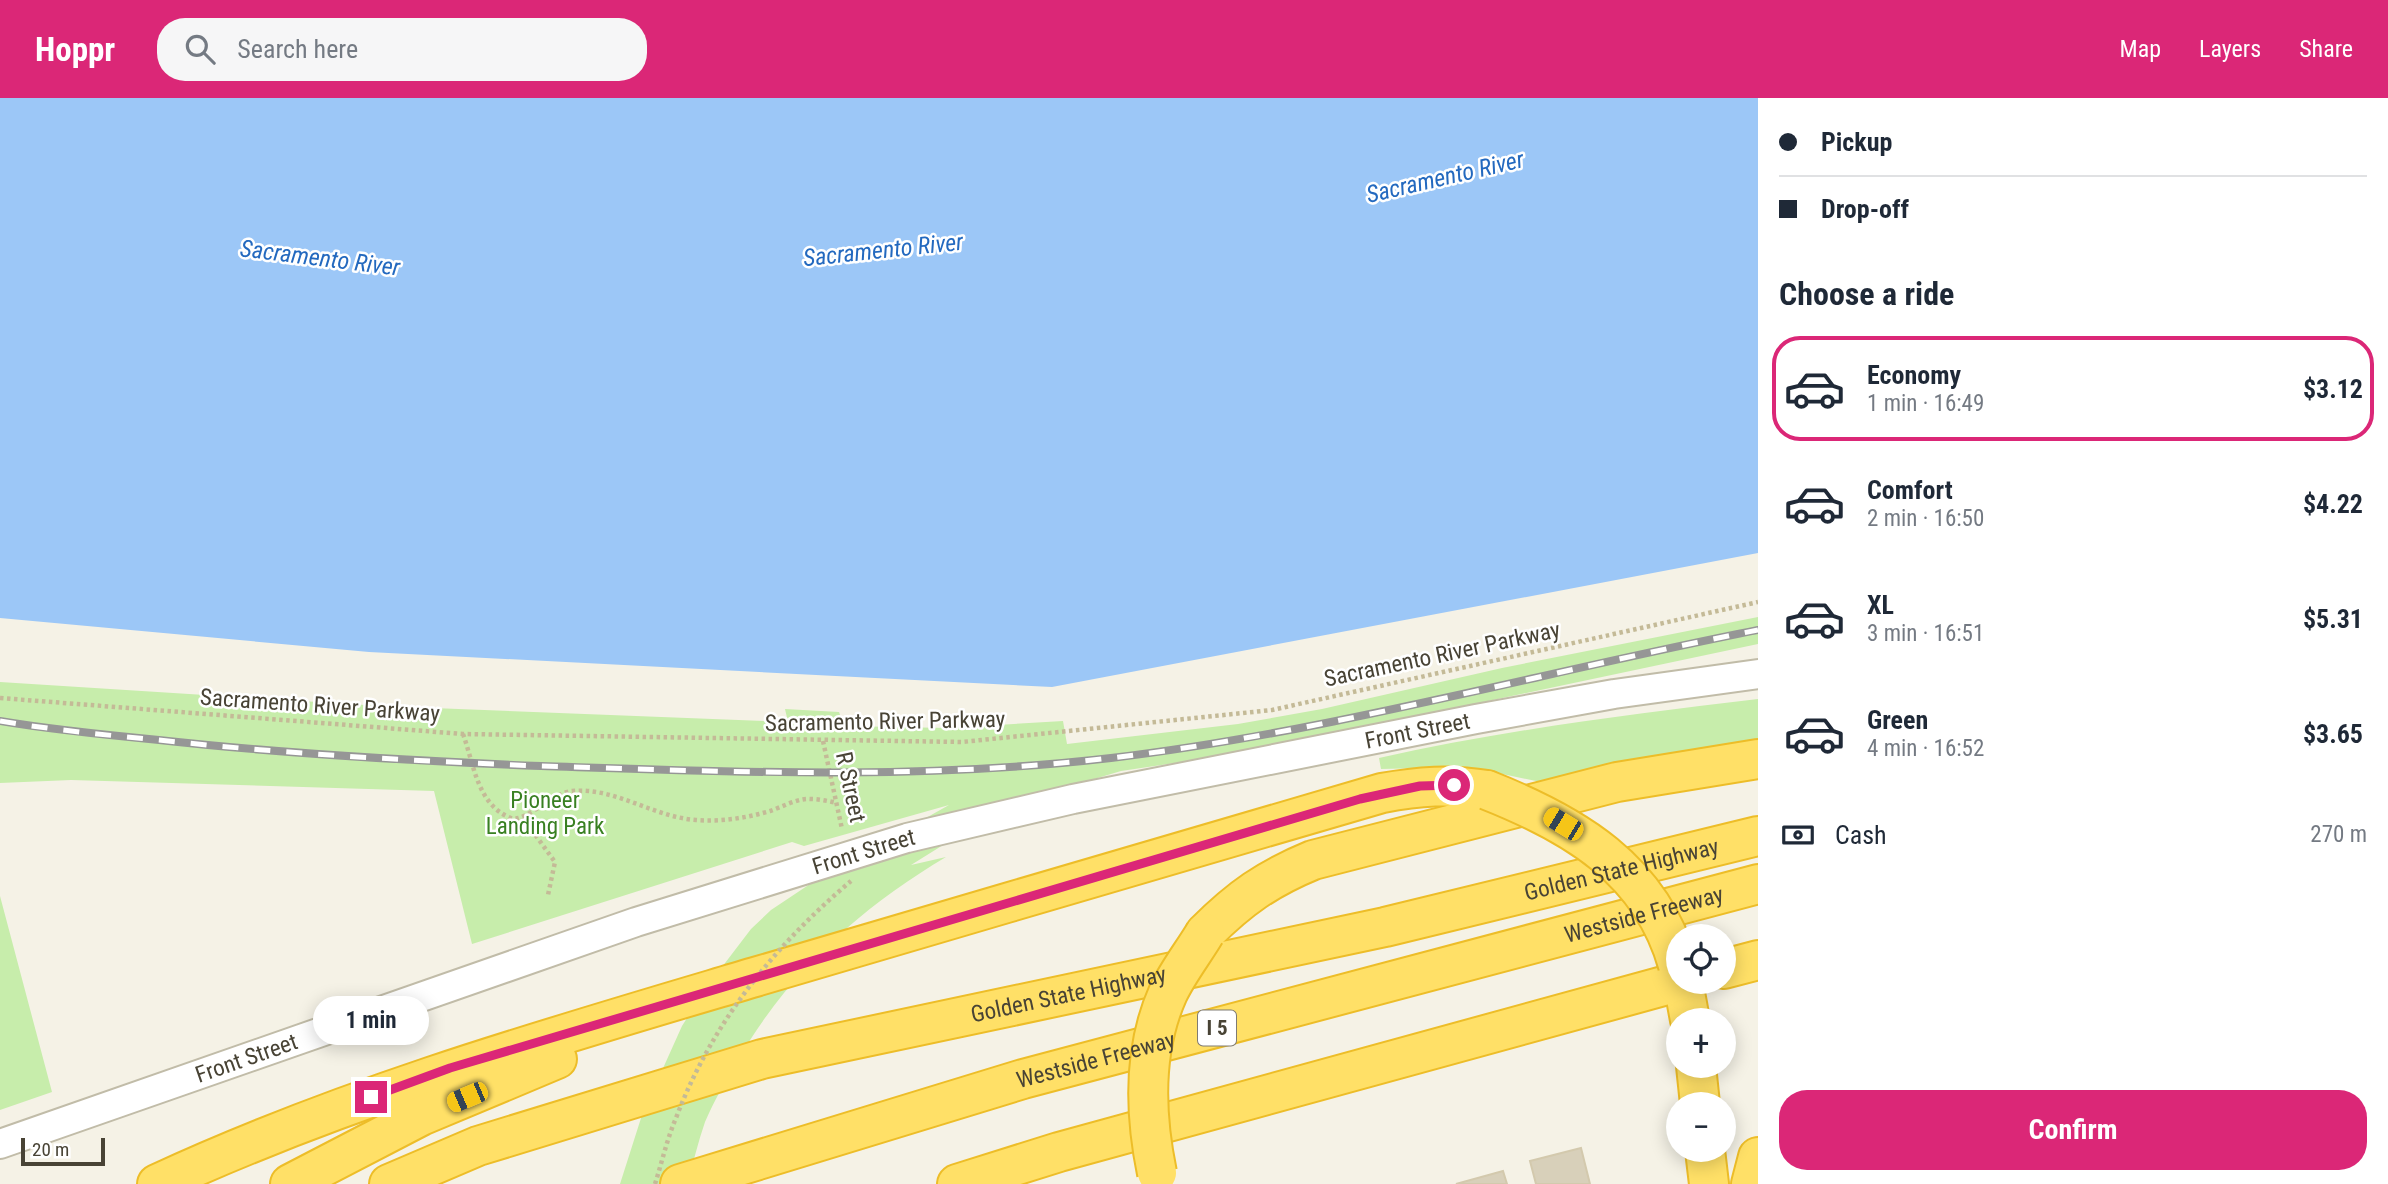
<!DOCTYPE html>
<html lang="en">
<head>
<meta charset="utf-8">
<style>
  body { margin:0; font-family:"Roboto Condensed",sans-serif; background:#f6f6f7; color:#1f2937; height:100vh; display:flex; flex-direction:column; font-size:26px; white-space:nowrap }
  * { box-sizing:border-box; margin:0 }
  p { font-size:23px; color:#747a83 }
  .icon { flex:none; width:38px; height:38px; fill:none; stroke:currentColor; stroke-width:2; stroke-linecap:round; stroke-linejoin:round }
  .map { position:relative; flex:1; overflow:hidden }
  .details { display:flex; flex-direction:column; background:#fff; width:630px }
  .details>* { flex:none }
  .hud { display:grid; align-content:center; height:154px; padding:0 21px; background:#fff }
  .tools { position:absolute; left:1666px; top:826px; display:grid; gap:14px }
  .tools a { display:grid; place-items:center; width:70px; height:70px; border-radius:50%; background:#fff; box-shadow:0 4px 18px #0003; font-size:35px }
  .scale { position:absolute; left:21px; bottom:18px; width:84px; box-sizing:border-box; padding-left:7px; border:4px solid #484335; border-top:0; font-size:19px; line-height:24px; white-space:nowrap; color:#484335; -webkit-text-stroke:5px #fff; paint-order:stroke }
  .end { position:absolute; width:32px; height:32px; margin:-16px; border:9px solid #db2777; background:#fff; box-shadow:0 0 0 4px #fff }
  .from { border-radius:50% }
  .bubble { position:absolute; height:49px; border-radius:24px; background:#fff; box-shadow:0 4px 18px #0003; font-size:23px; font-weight:700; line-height:49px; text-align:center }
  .car { position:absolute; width:21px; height:42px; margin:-21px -10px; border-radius:9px; box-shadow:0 0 5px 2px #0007; background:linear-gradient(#f5c518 24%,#345 0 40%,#f5c518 0 76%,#345 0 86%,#f5c518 0) }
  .hud b { display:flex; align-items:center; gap:24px; height:66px; font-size:26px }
  .hud b+b { border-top:2px solid #e0e1e3 }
  .hud i { width:18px; height:18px; background:#1f2937 }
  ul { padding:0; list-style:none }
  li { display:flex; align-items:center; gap:21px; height:105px; margin:0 14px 10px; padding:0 7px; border:4px solid transparent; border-radius:28px }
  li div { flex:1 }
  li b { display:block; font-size:26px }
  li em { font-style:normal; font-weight:700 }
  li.selected { border-color:#db2777 }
  li>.icon { width:63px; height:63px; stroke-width:1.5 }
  h2 { padding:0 21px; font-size:32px; line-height:84px }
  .pay { display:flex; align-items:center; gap:18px; height:77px; padding:0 21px; font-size:26px }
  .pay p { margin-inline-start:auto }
  .button { display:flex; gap:14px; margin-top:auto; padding:14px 21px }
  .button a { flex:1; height:80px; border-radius:28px; background:#db2777; color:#fff; font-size:28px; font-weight:700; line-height:80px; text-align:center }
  header { display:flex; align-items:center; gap:42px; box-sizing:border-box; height:98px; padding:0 35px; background:#db2777; color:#fff }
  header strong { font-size:33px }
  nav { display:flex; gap:38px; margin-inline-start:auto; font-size:24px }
  .search { width:490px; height:63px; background:#f6f6f7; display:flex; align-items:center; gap:18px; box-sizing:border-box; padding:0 24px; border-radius:28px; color:#747a83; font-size:26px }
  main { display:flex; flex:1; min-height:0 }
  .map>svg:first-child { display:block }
  .green { fill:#c7edab }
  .water { fill:#9cc7f7 }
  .building { fill:#d8d0ba; stroke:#d3c9ad; stroke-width:2 }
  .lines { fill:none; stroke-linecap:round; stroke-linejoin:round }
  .minor-casing { stroke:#c1bca8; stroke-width:32 }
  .motorway-casing { stroke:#edbd28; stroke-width:42 }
  .path { stroke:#c4ba97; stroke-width:4.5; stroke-dasharray:3.5 3.5; stroke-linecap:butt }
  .minor { stroke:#fff; stroke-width:28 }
  .motorway { stroke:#ffe067; stroke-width:38 }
  .rail-casing { stroke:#969696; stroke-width:8 }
  .rail { stroke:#fff; stroke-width:5; stroke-dasharray:16; stroke-linecap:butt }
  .motorway-bridge-casing { stroke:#edbd28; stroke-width:42; stroke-linecap:butt }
  .path-bridge { stroke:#c4ba97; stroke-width:4.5; stroke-dasharray:3.5 3.5; stroke-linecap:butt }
  .motorway-bridge { stroke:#ffe067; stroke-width:38 }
  .route { stroke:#db2777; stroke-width:9 }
  .labels { text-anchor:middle; stroke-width:5; stroke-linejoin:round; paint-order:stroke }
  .shield { fill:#fff; stroke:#7f7b72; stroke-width:2 }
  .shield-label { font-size:21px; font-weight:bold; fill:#484335 }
  .street-label { font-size:23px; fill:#484335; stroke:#fff }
  .park-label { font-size:23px; fill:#398022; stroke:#fff }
  .water-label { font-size:24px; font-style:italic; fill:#2369bf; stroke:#fff }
</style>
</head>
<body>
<header>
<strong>Hoppr</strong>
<div class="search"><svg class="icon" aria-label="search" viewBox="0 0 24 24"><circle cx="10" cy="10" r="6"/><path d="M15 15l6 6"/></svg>Search here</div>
<nav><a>Map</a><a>Layers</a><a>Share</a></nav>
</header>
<main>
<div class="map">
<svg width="1758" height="1086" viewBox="0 0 1758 1086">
  <rect width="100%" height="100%" fill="#f5f2e6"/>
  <path class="green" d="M1758 519V546L1242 655 1121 673 1044 696 980 724 911 767 946 759C860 810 788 875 738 962 726 982 714 1003 705 1024 698 1044 693 1066 687 1086H620L642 1017 682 928 706 890 751 831 771 812 819 780 949 707 804 748 792 744 472 846 434 693 71 682 0 685V584L381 608 788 624 785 611 839 614 844 628 948 630 1063 623 1067 646 1238 626 1322 611 1502 570Z
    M1758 601V643L1541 684 1469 669 1381 671 1379 660C1504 632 1631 616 1758 601Z
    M0 798 52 994 0 1012Z"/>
  <path class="water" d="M0 0H1758V455L1052 589 369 554 0 520Z"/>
  <path class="building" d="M1581 1050 1590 1086H1536L1530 1063Z
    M1503 1073 1507 1086H1456Z"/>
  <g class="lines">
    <defs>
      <g id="minor">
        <path id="s1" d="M0 1046 636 824 907 740 1073 701 1476 621 1614 596 1758 576"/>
      </g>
      <g id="motorway">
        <path d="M1205 835C1240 800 1267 781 1313 762L1617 684 1758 661"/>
        <path d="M1724 871 1758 862"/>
        <path d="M1683 884 1690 922"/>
        <path d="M1696 968 1700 1006"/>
        <path d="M1705 1052 1709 1086"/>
        <path d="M157 1086C349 997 553 939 755 879 964 818 1173 755 1382 695 1419 688 1450 686 1487 692"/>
        <path d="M290 1086 421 1018 557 961"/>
        <path id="s2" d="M389 1086 478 1048 762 961 1385 829 1758 738"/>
        <path id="s3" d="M680 1086 1023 981 1758 786"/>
        <path d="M957 1086 1059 1054 1678 884"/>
        <path d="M1751 1086 1758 1059"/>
      </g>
    </defs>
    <use href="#minor" class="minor-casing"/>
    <use href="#motorway" class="motorway-casing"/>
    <path class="path" d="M0 600 463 636 962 644 1272 612 1758 504
      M463 636C474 666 477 707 511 720 525 725 552 695 572 693 615 689 653 719 696 722 721 724 746 720 770 713 782 709 798 700 810 701 819 701 828 703 837 705
      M823 643 842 731
      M523 720 555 764 548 797"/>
    <use href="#minor" class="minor"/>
    <use href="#motorway" class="motorway"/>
    <defs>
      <path id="rail" d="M0 623C53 632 106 637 159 642 286 656 414 663 541 668 732 674 921 682 1111 660 1329 634 1543 574 1758 532"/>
    </defs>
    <use href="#rail" class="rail-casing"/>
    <use href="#rail" class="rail"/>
    <defs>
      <path id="motorway-bridge" d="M1487 692C1573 726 1651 771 1678 867
        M1157 1075C1145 1017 1143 951 1168 895 1178 874 1193 855 1205 835"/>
    </defs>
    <use href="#motorway-bridge" class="motorway-bridge-casing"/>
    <path class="path-bridge" d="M655 1086C662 1064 667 1041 676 1020 712 925 774 848 851 783"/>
    <use href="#motorway-bridge" class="motorway-bridge"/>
  </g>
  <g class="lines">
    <path class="route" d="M371 999 450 970 1360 701 1420 688 1454 687"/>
  </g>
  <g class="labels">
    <rect class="shield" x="1198" y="912.5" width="38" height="35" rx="5"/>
    <g class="shield-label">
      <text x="1217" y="937">I 5</text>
    </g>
    <g class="street-label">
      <text transform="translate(1442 556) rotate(-12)" y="8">Sacramento River Parkway</text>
      <text transform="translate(320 607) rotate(4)" y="8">Sacramento River Parkway</text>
      <text transform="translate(885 623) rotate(-1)" y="8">Sacramento River Parkway</text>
      <text dy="8" stroke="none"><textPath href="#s1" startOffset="1479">Front Street</textPath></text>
      <text transform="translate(851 689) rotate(78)" y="8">R Street</text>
      <text dy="8" stroke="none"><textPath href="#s1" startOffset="912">Front Street</textPath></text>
      <text dy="8" stroke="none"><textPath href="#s2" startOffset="1274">Golden State Highway</textPath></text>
      <text dy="8" stroke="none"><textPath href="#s3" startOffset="1001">Westside Freeway</textPath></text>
      <text dy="8" stroke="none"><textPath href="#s2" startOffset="707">Golden State Highway</textPath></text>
      <text dy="8" stroke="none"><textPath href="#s1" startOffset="261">Front Street</textPath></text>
      <text dy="8" stroke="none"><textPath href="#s3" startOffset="434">Westside Freeway</textPath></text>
    </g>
    <g class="park-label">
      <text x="545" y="710">Pioneer<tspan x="545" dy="26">Landing Park</tspan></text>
    </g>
    <g class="water-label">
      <text transform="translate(1445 79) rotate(-13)" y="8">Sacramento River</text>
      <text transform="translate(883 152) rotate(-6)" y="8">Sacramento River</text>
      <text transform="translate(320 160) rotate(7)" y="8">Sacramento River</text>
    </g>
  </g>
</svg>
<div class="tools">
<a><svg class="icon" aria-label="locate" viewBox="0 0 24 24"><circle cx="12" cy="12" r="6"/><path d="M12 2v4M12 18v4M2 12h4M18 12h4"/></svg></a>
<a>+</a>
<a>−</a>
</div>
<div class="scale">20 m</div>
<i class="end from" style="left:1454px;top:687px"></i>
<i class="end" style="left:371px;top:999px"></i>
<div class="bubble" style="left:313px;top:898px;width:116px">1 min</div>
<i class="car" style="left:1563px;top:726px;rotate:301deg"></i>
<i class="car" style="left:467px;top:999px;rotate:247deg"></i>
</div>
<section class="details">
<div class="hud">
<b><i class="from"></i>Pickup</b>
<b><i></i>Drop-off</b>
</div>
<h2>Choose a ride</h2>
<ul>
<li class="selected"><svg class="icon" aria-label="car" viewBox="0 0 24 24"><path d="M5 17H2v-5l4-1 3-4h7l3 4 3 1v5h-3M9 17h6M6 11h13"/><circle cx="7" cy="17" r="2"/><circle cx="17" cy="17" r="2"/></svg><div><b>Economy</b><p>1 min · 16:49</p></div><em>$3.12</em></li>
<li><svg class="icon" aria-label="car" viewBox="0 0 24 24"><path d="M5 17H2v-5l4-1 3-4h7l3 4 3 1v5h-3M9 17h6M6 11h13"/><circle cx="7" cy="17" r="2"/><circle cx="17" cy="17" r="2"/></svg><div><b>Comfort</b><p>2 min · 16:50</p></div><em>$4.22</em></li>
<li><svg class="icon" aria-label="car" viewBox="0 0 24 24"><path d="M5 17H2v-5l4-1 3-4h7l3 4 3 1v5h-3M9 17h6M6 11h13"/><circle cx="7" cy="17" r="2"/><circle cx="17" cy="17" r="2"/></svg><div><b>XL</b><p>3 min · 16:51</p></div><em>$5.31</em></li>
<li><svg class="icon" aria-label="car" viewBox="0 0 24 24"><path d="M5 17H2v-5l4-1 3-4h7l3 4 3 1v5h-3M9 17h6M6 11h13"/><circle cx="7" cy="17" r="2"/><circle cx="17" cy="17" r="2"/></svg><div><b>Green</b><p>4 min · 16:52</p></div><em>$3.65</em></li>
</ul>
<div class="pay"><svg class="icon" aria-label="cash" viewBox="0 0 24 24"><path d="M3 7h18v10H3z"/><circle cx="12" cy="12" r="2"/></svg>Cash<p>270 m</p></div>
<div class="button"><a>Confirm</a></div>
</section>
</main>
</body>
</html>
